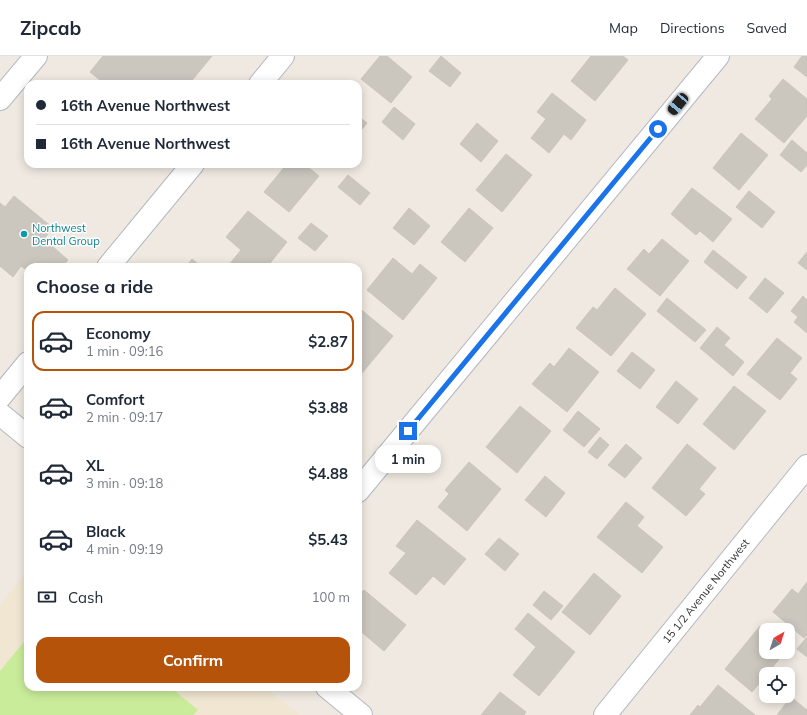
<!DOCTYPE html>
<html lang="en">
<head>
<meta charset="utf-8">
<style>
  body { margin:0; font-family:Mulish,sans-serif; background:#f2f2f3; color:#1f2937; height:100vh; display:flex; flex-direction:column; font-size:15px; white-space:nowrap }
  * { box-sizing:border-box; margin:0 }
  p { font-size:13px; color:#747a83 }
  .icon { flex:none; width:22px; height:22px; fill:none; stroke:currentColor; stroke-width:2; stroke-linecap:round; stroke-linejoin:round }
  .map { position:relative; flex:1; overflow:hidden }
  .side { position:absolute; left:24px; top:207px; width:338px; height:428px; display:flex; flex-direction:column; background:#fff; border-radius:12px; box-shadow:0 2px 10px #0003 }
  .side>* { flex:none }
  .guide { position:absolute; left:24px; top:24px; width:338px; height:88px; border-radius:12px; box-shadow:0 2px 10px #0003; display:grid; align-content:center; height:88px; padding:0 12px; background:#fff }
  .needle { width:26px; rotate:39deg }
  .tools { position:absolute; left:759px; top:567px; display:grid; gap:8px }
  .tools a { display:grid; place-items:center; width:36px; height:36px; border-radius:8px; background:#fff; box-shadow:0 2px 10px #0003; font-size:20px }
  .end { position:absolute; width:18px; height:18px; margin:-9px; border:5px solid #1a73e8; background:#fff; box-shadow:0 0 0 2px #fff }
  .from { border-radius:50% }
  .bubble { position:absolute; height:28px; border-radius:12px; background:#fff; box-shadow:0 2px 10px #0003; font-size:13px; font-weight:700; line-height:28px; text-align:center }
  .car { position:absolute; width:12px; height:24px; margin:-12px -6px; border-radius:5px; box-shadow:0 0 3px 1px #0007; background:linear-gradient(#222 24%,#8ab4d8 0 40%,#222 0 76%,#8ab4d8 0 86%,#222 0) }
  .guide b { display:flex; align-items:center; gap:14px; height:38px; font-size:15px }
  .guide b+b { border-top:1px solid #e0e1e3 }
  .guide i { width:10px; height:10px; background:#1f2937 }
  ul { padding:0; list-style:none }
  li { display:flex; align-items:center; gap:12px; height:60px; margin:0 8px 6px; padding:0 4px; border:2px solid transparent; border-radius:12px }
  li div { flex:1 }
  li b { display:block; font-size:15px }
  li em { font-style:normal; font-weight:700 }
  li.active { border-color:#b45309 }
  li>.icon { width:36px; height:36px; stroke-width:1.5 }
  h2 { padding:0 12px; font-size:18px; line-height:48px }
  .pay { display:flex; align-items:center; gap:10px; height:44px; padding:0 12px; font-size:15px }
  .pay p { margin-inline-start:auto }
  .action { display:flex; gap:8px; margin-top:auto; padding:8px 12px }
  .action a { flex:1; height:46px; border-radius:12px; background:#b45309; color:#fff; font-size:16px; font-weight:700; line-height:46px; text-align:center }
  header { display:flex; align-items:center; gap:24px; box-sizing:border-box; height:56px; padding:0 20px; background:#fff; border-bottom:1px solid #e0e1e3 }
  header strong { font-size:19px }
  nav { display:flex; gap:22px; margin-inline-start:auto; font-size:14px }
  .map>svg:first-child { display:block }
  .education { fill:#f0e6d1 }
  .pitch { fill:#c9ec9a }
  .building { fill:#cbc7bf; stroke:#cbc5ba }
  .lines { fill:none; stroke-linecap:round; stroke-linejoin:round }
  .minor-casing { stroke:#b4b7c1; stroke-width:24 }
  .tertiary-casing { stroke:#b4b7c1; stroke-width:24 }
  .minor { stroke:#fff; stroke-width:22 }
  .tertiary { stroke:#fff; stroke-width:22 }
  .route { stroke:#1a73e8; stroke-width:5 }
  .culture-dot { fill:#0f9aa8; stroke:#fff; stroke-width:1.5 }
  .labels { text-anchor:middle; stroke-width:3; stroke-linejoin:round; paint-order:stroke }
  .culture-label { font-size:11px; fill:#0d838f; stroke:#fff; text-anchor:start }
  .street-label { font-size:11px; fill:#2e2e2e; stroke:#fff }
</style>
</head>
<body>
<header>
<strong>Zipcab</strong>
<nav><a>Map</a><a>Directions</a><a>Saved</a></nav>
</header>
<div class="map">
<svg width="807" height="659" viewBox="0 0 807 659">
  <rect width="100%" height="100%" fill="#efe9e1"/>
  <path class="education" d="M28 514V631H265L300 659H0V549Z"/>
  <path class="pitch" d="M28 581V631H170L198 654 193 659H0V615Z"/>
  <path class="building" d="M103 0H212L189 28H105L90 16Z
    M380 0H387L412 21 391 47 361 23Z
    M441 0 461 17 450 31 429 15Z
    M591 0H623L628 4 595 45 571 25Z
    M802 0H807V21L794 11Z
    M783 23 807 43V60L784 87 755 63 772 43 769 40Z
    M552 37 586 64 571 84 564 78 549 97 531 82 546 63 537 56Z
    M394 51 415 68 403 84 382 66Z
    M358 60 367 67 358 78Z
    M477 67 498 85 481 106 460 88Z
    M741 77 768 99 739 134 713 112Z
    M792 84 807 97V109L801 116 780 99Z
    M506 98 532 119 502 156 476 134Z
    M287 108H304L319 120 289 156 264 136Z
    M348 119 370 137 360 149 338 131Z
    M692 132 732 163 713 186 700 175 696 179 671 158Z
    M749 135 775 156 762 172 736 151Z
    M14 140 53 172 44 183 68 204 62 211H28V215L21 210 13 221 0 210V147L5 151Z
    M409 152 430 170 414 189 393 172Z
    M469 152 493 172 465 206 441 186Z
    M248 155 287 186 267 211H230L228 210 241 194 226 181Z
    M311 167 328 180 315 195 298 182Z
    M662 183 689 205 660 240 627 213 644 193 649 198Z
    M713 194 747 221 737 233 704 206Z
    M807 196V214L798 207Z
    M393 202 412 218 420 208 437 222 403 264 367 234Z
    M192 203 202 211H186Z
    M765 222 784 237 767 257 749 242Z
    M615 232 646 258 611 300 576 272 593 251 597 254Z
    M803 240 807 244V277L794 266 798 261 791 255Z
    M667 242 706 274 695 286 657 255Z
    M358 251 393 280 362 317 358 314Z
    M717 271 730 282 724 289 744 306 733 320 700 292Z
    M777 282 802 302 790 317 797 323 780 344 747 318Z
    M569 292 599 316 567 356 532 328 550 307 554 311Z
    M632 296 655 314 640 333 617 315Z
    M676 325 698 343 678 368 656 351Z
    M734 330 766 355 734 394 703 368Z
    M520 350 551 375 517 417 486 391Z
    M578 355 600 373 584 391 563 374Z
    M600 381 609 389 597 403 588 396Z
    M626 388 642 402 625 422 608 409Z
    M687 388 716 412 699 433 705 438 686 460 652 432Z
    M469 406 501 433 467 475 438 451 449 438 445 434Z
    M545 420 565 437 546 461 525 444Z
    M626 446 644 461 637 470 663 491 642 517 597 481Z
    M417 464 466 503 444 529 433 520 416 539 389 517 406 497 396 490Z
    M499 482 519 498 505 515 485 498Z
    M594 517 621 540 590 579 562 556Z
    M807 526V579L804 582 773 556 792 533 798 538Z
    M364 534 406 569 384 595 358 573V541Z
    M544 535 563 550 551 564 533 549Z
    M528 557 575 596 539 640 513 619 536 591 515 573Z
    M760 570 766 576V596H785L752 636 725 613Z
    M807 581V601L797 593Z
    M718 629 755 659H690L698 649 700 651Z
    M500 636 526 656 524 659H481Z
    M791 641 807 654V659H777Z"/>
  <g class="lines">
    <defs>
      <g id="minor">
        <path d="M260 28 283 0"/>
        <path d="M108 211 193 108"/>
        <path d="M0 341 28 307"/>
        <path d="M358 435 718 0"/>
        <path id="s1" d="M605 659 807 410"/>
      </g>
      <path id="tertiary" d="M0 43 36 0
        M0 358 28 381
        M327 631 361 659"/>
    </defs>
    <use href="#minor" class="minor-casing"/>
    <use href="#tertiary" class="tertiary-casing"/>
    <use href="#minor" class="minor"/>
    <use href="#tertiary" class="tertiary"/>
  </g>
  <g class="lines">
    <path class="route" d="M408 375 658 73"/>
  </g>
  <circle class="culture-dot" cx="24" cy="178" r="4"/>
  <g class="labels">
    <g class="culture-label">
      <text x="32" y="176">Northwest<tspan x="32" dy="13">Dental Group</tspan></text>
    </g>
    <g class="street-label">
      <text dy="4" stroke="none"><textPath href="#s1" startOffset="160">15 1/2 Avenue Northwest</textPath></text>
    </g>
  </g>
</svg>
<div class="tools">
<a><svg class="needle" viewBox="-14 -14 28 28"><path d="M0-13l5 13h-10z" fill="#e53935"/><path d="M0 13l5-13h-10z" fill="#747a83"/></svg></a>
<a><svg class="icon" aria-label="locate" viewBox="0 0 24 24"><circle cx="12" cy="12" r="6"/><path d="M12 2v4M12 18v4M2 12h4M18 12h4"/></svg></a>
</div>
<i class="end from" style="left:658px;top:73px"></i>
<i class="end" style="left:408px;top:375px"></i>
<div class="bubble" style="left:375px;top:389px;width:66px">1 min</div>
<i class="car" style="left:678px;top:48px;rotate:220deg"></i>
<div class="guide">
<b><i class="from"></i>16th Avenue Northwest</b>
<b><i></i>16th Avenue Northwest</b>
</div>
<section class="side">
<h2>Choose a ride</h2>
<ul>
<li class="active"><svg class="icon" aria-label="car" viewBox="0 0 24 24"><path d="M5 17H2v-5l4-1 3-4h7l3 4 3 1v5h-3M9 17h6M6 11h13"/><circle cx="7" cy="17" r="2"/><circle cx="17" cy="17" r="2"/></svg><div><b>Economy</b><p>1 min · 09:16</p></div><em>$2.87</em></li>
<li><svg class="icon" aria-label="car" viewBox="0 0 24 24"><path d="M5 17H2v-5l4-1 3-4h7l3 4 3 1v5h-3M9 17h6M6 11h13"/><circle cx="7" cy="17" r="2"/><circle cx="17" cy="17" r="2"/></svg><div><b>Comfort</b><p>2 min · 09:17</p></div><em>$3.88</em></li>
<li><svg class="icon" aria-label="car" viewBox="0 0 24 24"><path d="M5 17H2v-5l4-1 3-4h7l3 4 3 1v5h-3M9 17h6M6 11h13"/><circle cx="7" cy="17" r="2"/><circle cx="17" cy="17" r="2"/></svg><div><b>XL</b><p>3 min · 09:18</p></div><em>$4.88</em></li>
<li><svg class="icon" aria-label="car" viewBox="0 0 24 24"><path d="M5 17H2v-5l4-1 3-4h7l3 4 3 1v5h-3M9 17h6M6 11h13"/><circle cx="7" cy="17" r="2"/><circle cx="17" cy="17" r="2"/></svg><div><b>Black</b><p>4 min · 09:19</p></div><em>$5.43</em></li>
</ul>
<div class="pay"><svg class="icon" aria-label="cash" viewBox="0 0 24 24"><path d="M3 7h18v10H3z"/><circle cx="12" cy="12" r="2"/></svg>Cash<p>100 m</p></div>
<div class="action"><a>Confirm</a></div>
</section>
</div>
</body>
</html>
